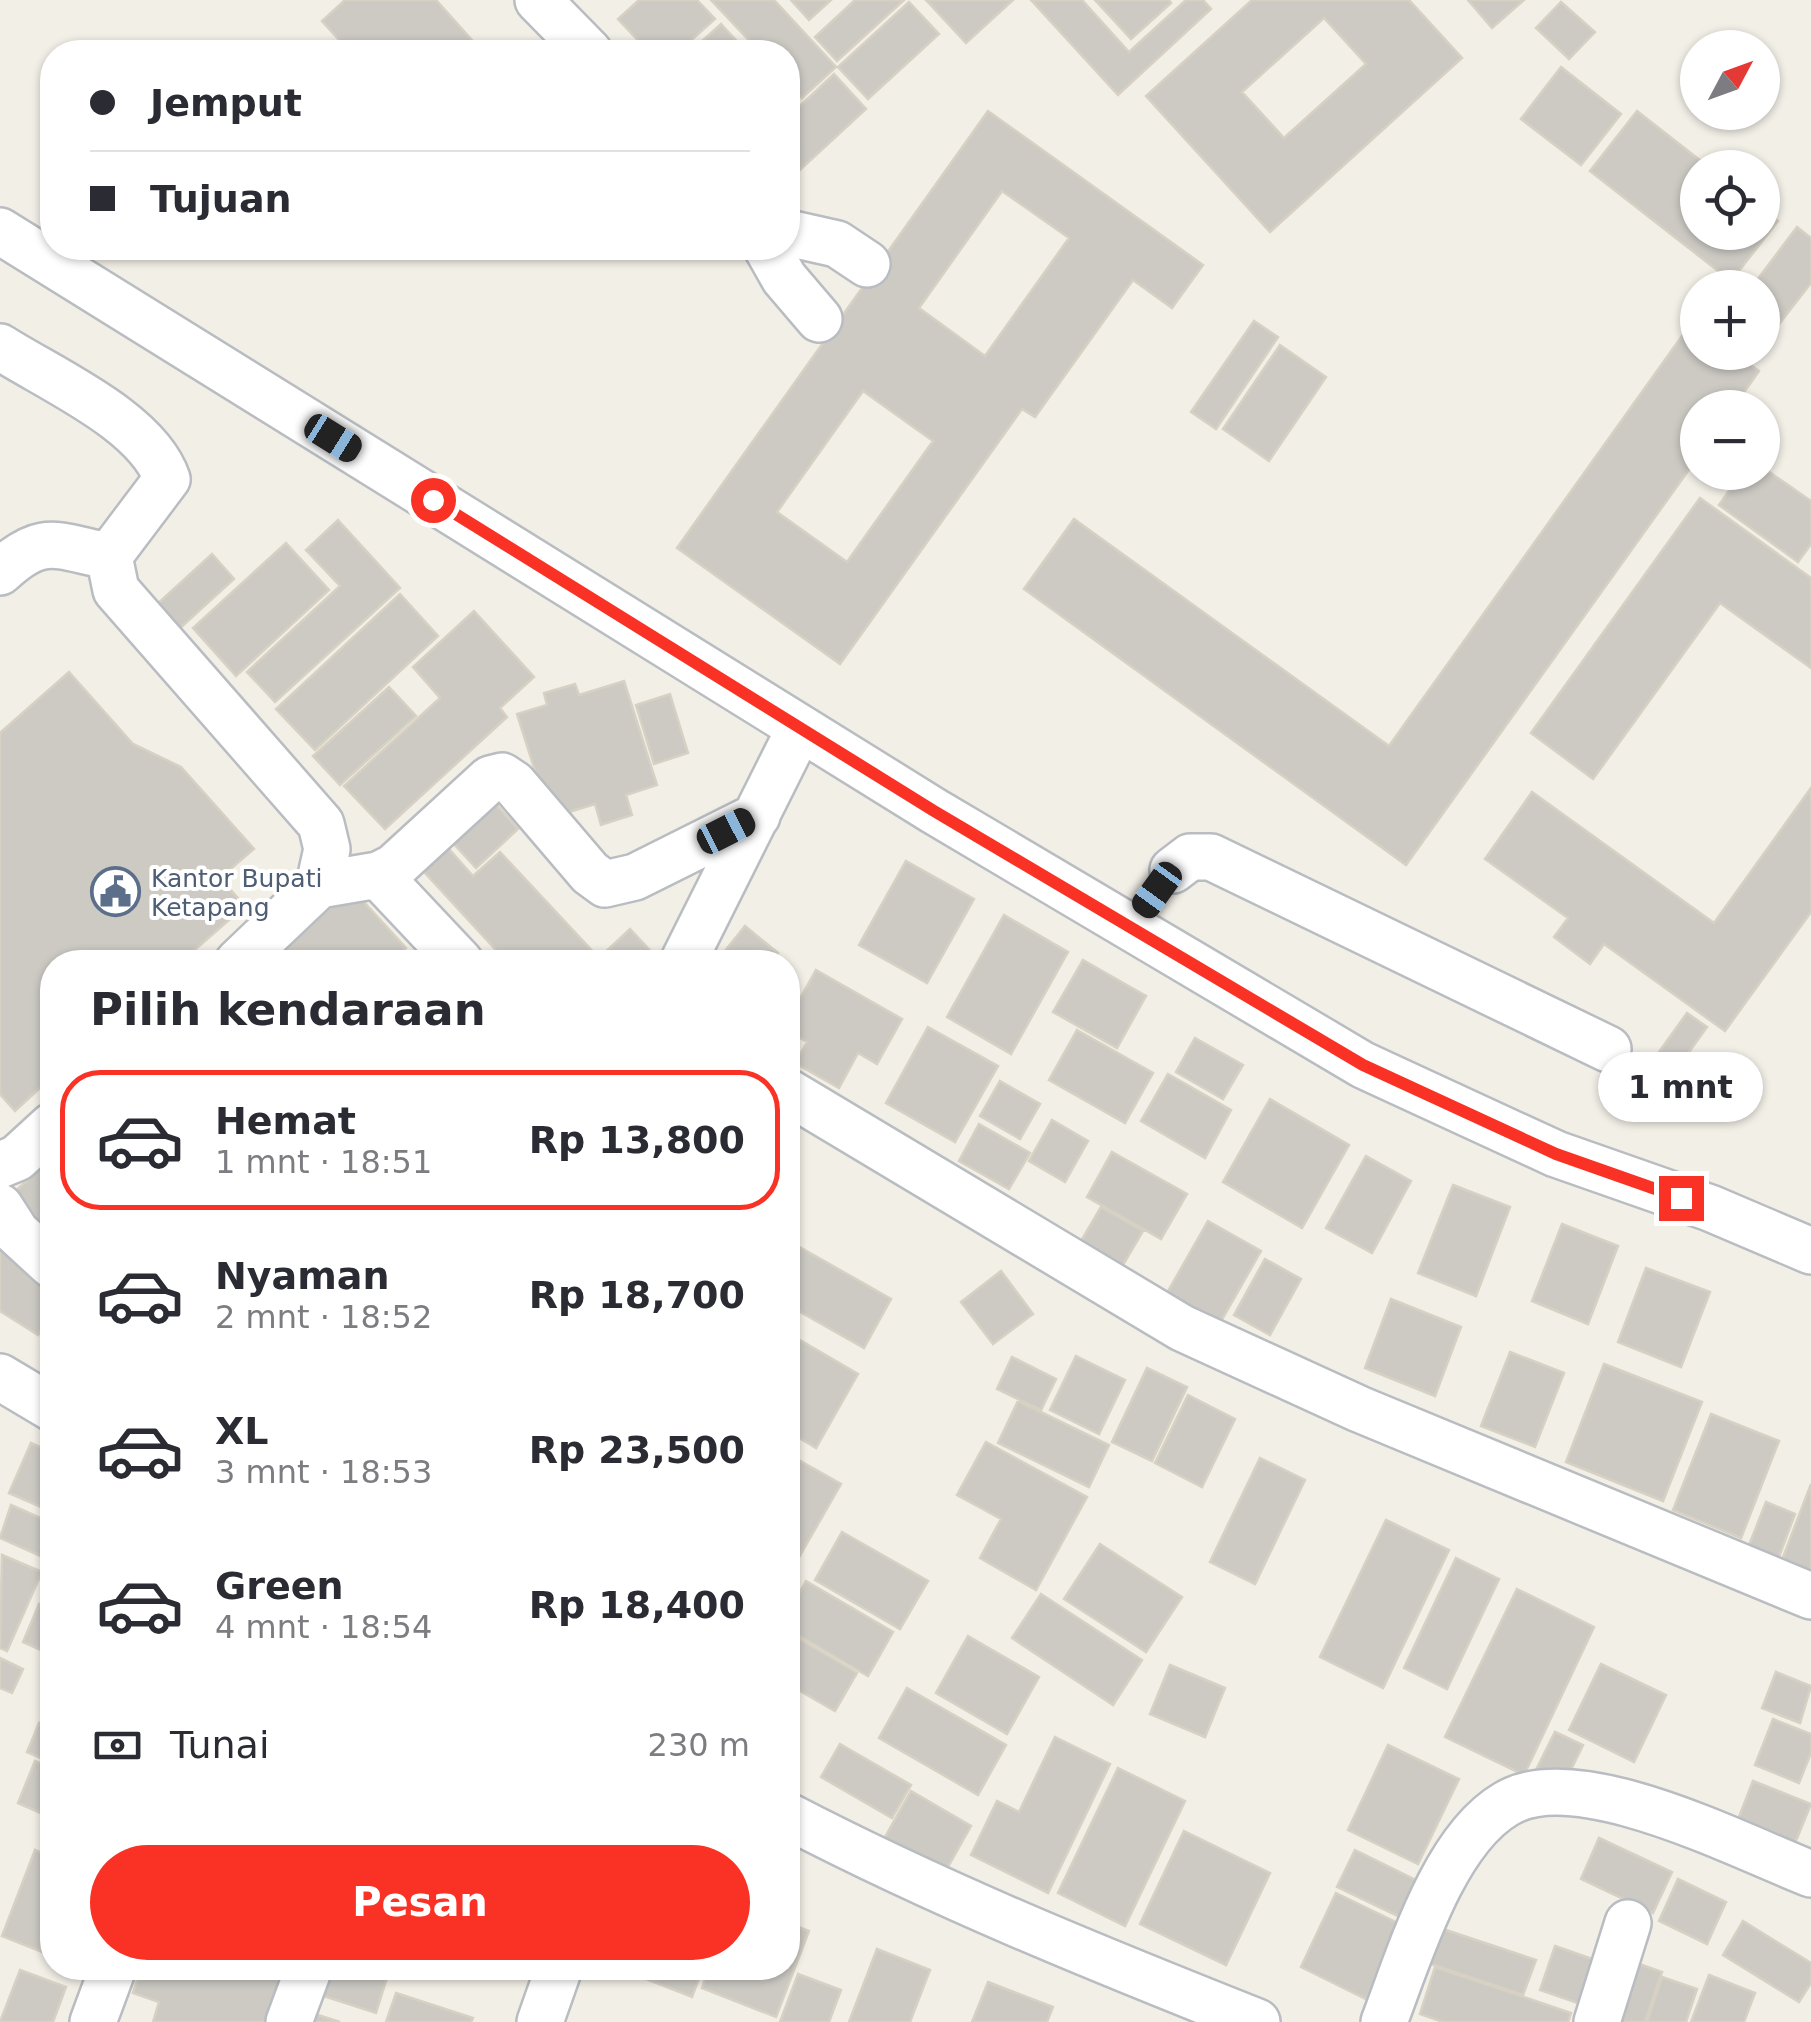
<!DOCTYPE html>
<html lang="id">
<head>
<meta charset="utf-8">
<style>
  body { margin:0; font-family:"DejaVu Sans",sans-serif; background:#f7f7f7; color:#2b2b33; height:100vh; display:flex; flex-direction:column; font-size:38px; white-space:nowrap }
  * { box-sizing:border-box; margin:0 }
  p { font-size:32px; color:#7c7c81 }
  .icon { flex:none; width:55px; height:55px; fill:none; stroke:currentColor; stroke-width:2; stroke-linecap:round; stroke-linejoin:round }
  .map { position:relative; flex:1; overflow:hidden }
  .sheet { position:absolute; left:40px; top:950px; width:760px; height:1030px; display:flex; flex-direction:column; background:#fff; border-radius:40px; box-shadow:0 2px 8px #0004 }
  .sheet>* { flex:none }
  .guide { position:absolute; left:40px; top:40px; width:760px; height:220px; border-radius:40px; box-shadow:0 2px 8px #0004; display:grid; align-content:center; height:220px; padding:0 50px; background:#fff }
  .needle { width:65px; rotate:49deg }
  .buttons { position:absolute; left:1680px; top:30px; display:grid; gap:20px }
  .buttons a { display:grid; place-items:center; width:100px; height:100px; border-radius:50%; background:#fff; box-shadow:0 2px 8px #0004; font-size:50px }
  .end { position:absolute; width:45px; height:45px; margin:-22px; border:12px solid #f93225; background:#fff; box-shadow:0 0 0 5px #fff }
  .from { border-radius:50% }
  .bubble { position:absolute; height:70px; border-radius:35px; background:#fff; box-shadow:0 2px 8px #0004; font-size:32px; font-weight:800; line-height:70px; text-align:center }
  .car { position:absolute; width:30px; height:60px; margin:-30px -15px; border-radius:12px; box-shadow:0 0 8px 2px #0007; background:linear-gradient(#222 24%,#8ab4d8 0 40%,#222 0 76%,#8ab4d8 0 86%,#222 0) }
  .guide b { display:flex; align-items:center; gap:35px; height:95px; font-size:38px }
  .guide b+b { border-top:2px solid #e1e1e2 }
  .guide i { width:25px; height:25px; background:#2b2b33 }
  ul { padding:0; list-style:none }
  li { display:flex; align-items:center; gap:30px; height:140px; margin:0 20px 15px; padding:0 30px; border:5px solid transparent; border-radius:40px }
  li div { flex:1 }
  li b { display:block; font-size:38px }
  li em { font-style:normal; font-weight:800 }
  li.current { border-color:#f93225 }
  li>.icon { width:90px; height:90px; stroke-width:1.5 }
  h2 { padding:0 50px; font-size:45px; line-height:120px }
  .pay { display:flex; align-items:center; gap:25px; height:110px; padding:0 50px; font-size:38px }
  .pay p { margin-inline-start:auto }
  .button { display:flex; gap:20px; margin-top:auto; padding:20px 50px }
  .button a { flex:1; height:115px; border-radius:60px; background:#f93225; color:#fff; font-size:40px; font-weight:800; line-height:115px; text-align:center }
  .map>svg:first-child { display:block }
  .building { fill:#cdcac4; stroke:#d7d1c4; stroke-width:2.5; fill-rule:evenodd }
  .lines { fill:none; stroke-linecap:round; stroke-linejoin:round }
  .minor-casing { stroke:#b9bdc1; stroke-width:50 }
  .minor { stroke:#fff; stroke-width:45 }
  .route { stroke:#f93225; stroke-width:12 }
  .labels { text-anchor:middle; stroke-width:8; stroke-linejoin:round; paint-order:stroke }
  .service-label { font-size:25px; fill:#4e5e75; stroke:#fff; text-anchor:start }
</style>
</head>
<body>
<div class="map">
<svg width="1811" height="2022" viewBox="0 0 1811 2022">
  <rect width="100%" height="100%" fill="#f2efe7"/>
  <path class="building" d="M345 0H436L480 49 476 52H350L322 21Z
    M639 0H697L715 19 678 52H649L618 19Z
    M711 0H774L836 67 802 98 788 83V52H760Z
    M791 0H831L809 20Z
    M855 0H904L837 61 815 37Z
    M926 0H1013L966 43Z
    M1031 0H1082L1129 52 1186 0H1203L1211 9 1118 95Z
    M1095 0H1169L1171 3 1131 39Z
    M1252 0H1409L1462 58 1270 232 1146 96ZM1324 18 1366 64 1284 138 1242 92Z
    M1468 0H1524L1492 28Z
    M909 2 939 34 868 99 838 67Z
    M1561 2 1595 32 1569 59 1536 28Z
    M721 24 747 52H690Z
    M1561 67 1621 114 1581 165 1521 119Z
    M834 74 866 109 788 181V117Z
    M988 111 1203 265 1172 308 1133 280 1035 417 1022 409 840 664 677 548ZM1002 191 1069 238 985 356 919 308ZM863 391 933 441 847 562 777 512Z
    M1637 111 1710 168H1698V232H1762V208L1778 221 1731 281 1590 171Z
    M1797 227 1811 238V283L1773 332 1762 324V288H1751Z
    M1254 321 1278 337 1216 429 1191 412Z
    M1692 322 1698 326V352H1733L1759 371 1733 408H1698V457L1406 865 1024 589 1074 519 1389 746Z
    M1280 345 1326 377 1269 461 1223 429Z
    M1762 467 1811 501V544L1798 562 1719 505 1742 472H1762Z
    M1700 498 1811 578V668L1720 603 1593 779 1531 733Z
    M338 520 400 588 275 702 247 672 340 586 306 550Z
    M286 543 329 590 236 676 193 628Z
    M212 554 234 579 178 630 155 606Z
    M400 594 438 636 315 750 276 709Z
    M474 611 534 677 500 708 507 717 385 829 344 786 440 698 413 667Z
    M69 672 133 744 181 767 254 849 220 878 245 906 181 962H52V1077L15 1111 0 1094V733Z
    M624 681 657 785 626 795 632 815 601 825 595 804 550 818 517 714 547 705 544 693 575 684 579 695Z
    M389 687 416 716 340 785 313 756Z
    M670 694 688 753 654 764 636 705Z
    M1811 788V912L1725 1031 1604 944 1590 964 1554 937 1568 918 1485 859 1532 792 1714 923Z
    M486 793 518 829 476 868 443 832Z
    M440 839 473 876 500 852 599 958 630 929 661 962H507L415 862Z
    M906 861 974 899 927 983 859 945Z
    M351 888 406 948 390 962H266L296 922 304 931Z
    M1004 915 1068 952 1011 1054 947 1017Z
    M745 926 778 953 770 962H716Z
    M412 953 421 962H402Z
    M1083 960 1146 996 1117 1048 1053 1012Z
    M816 970 902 1019 877 1064 858 1053 839 1088 795 1063 807 1042 788 1031V1020Z
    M1687 1013 1707 1027 1666 1084 1646 1070Z
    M928 1027 998 1066 955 1142 886 1103Z
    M1077 1030 1153 1073 1125 1123 1049 1080Z
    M1195 1038 1243 1065 1223 1099 1176 1072Z
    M1168 1074 1231 1110 1205 1158 1141 1121Z
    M1000 1081 1040 1104 1020 1139 980 1116Z
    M1270 1099 1349 1145 1302 1228 1223 1182Z
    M1052 1120 1088 1141 1065 1182 1029 1161Z
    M979 1124 1030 1153 1009 1189 959 1161Z
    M52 1139V1240L11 1195 43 1166 35 1156Z
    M1112 1152 1187 1194 1161 1239 1087 1197Z
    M1366 1156 1411 1181 1372 1253 1326 1228Z
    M1453 1185 1510 1207 1476 1296 1418 1273Z
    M1101 1207 1143 1231 1123 1265 1081 1241Z
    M1208 1221 1261 1251 1220 1323 1167 1293Z
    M1562 1224 1618 1246 1588 1324 1532 1301Z
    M796 1245 891 1299 864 1348 788 1305V1260Z
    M0 1249 52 1282V1311L38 1335 0 1311Z
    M1265 1259 1301 1279 1270 1335 1234 1315Z
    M1646 1268 1710 1292 1681 1367 1618 1342Z
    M1001 1271 1033 1314 993 1344 961 1302Z
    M1391 1299 1461 1327 1435 1396 1365 1368Z
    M788 1333 858 1374 816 1448 788 1431Z
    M1510 1352 1564 1373 1535 1447 1481 1426Z
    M1076 1356 1125 1380 1099 1434 1050 1410Z
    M1012 1357 1056 1379 1041 1410 997 1389Z
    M1604 1364 1702 1402 1663 1501 1566 1462Z
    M1147 1368 1187 1387 1152 1461 1112 1442Z
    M1188 1395 1235 1419 1202 1487 1155 1463Z
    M1018 1401 1109 1445 1089 1487 998 1443Z
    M1711 1414 1779 1441 1741 1538 1673 1510Z
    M986 1442 1087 1497 1036 1590 980 1558 1001 1519 957 1495Z
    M31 1443 52 1452V1500L48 1510 9 1493Z
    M788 1454 841 1484 798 1559 788 1553Z
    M1260 1458 1305 1480 1255 1584 1210 1562Z
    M1811 1484V1586L1777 1573Z
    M1766 1502 1795 1514 1774 1570 1744 1558Z
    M11 1505 52 1523V1542L45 1558 0 1538Z
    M1386 1520 1449 1550 1383 1688 1320 1657Z
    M842 1532 928 1581 900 1629 815 1580Z
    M1100 1544 1182 1597 1146 1652 1064 1599Z
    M2 1555 42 1572 7 1651 0 1648Z
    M1456 1558 1499 1579 1447 1689 1404 1668Z
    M52 1577V1601L44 1597Z
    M806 1581 893 1632 868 1676 788 1629V1614Z
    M1517 1589 1594 1627 1524 1775 1445 1737Z
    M1041 1594 1142 1660 1113 1705 1012 1638Z
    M39 1604 52 1610V1655L23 1642Z
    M788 1632 857 1673 835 1711 788 1684Z
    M968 1636 1039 1677 1007 1734 936 1693Z
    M0 1658 23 1669 12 1693 0 1688Z
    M1601 1664 1666 1695 1634 1762 1569 1730Z
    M1170 1665 1225 1688 1205 1737 1150 1714Z
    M1776 1672 1811 1686 1800 1723 1762 1708Z
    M907 1688 1006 1745 978 1795 879 1738Z
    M52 1698V1720L44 1716Z
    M1773 1719 1811 1734V1753L1799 1783 1755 1765Z
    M39 1723 52 1729V1763L27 1752Z
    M1555 1732 1583 1745 1563 1786 1535 1772Z
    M1055 1737 1110 1764 1048 1893 971 1855 997 1801 1019 1812Z
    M840 1744 911 1785 892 1818 821 1777Z
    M1388 1745 1459 1779 1418 1864 1348 1830Z
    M35 1761 52 1768V1818L18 1803Z
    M1118 1768 1185 1801 1125 1926 1058 1893Z
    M1753 1781 1811 1804 1789 1858 1732 1835Z
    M911 1791 971 1826 940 1881 880 1846Z
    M1184 1831 1270 1873 1226 1965 1140 1924Z
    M1599 1838 1672 1872 1653 1913 1581 1879Z
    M35 1850 52 1857V1956L2 1936Z
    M1355 1850 1418 1881 1400 1917 1337 1887Z
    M1678 1879 1726 1902 1707 1944 1659 1921Z
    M1336 1893 1402 1925 1366 1999 1301 1967Z
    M1743 1921 1811 1963V1983L1799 2002 1723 1955Z
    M788 1923 809 1931 776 2017 702 1988 709 1968H788Z
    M1443 1929 1536 1960 1523 1995 1431 1964Z
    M1555 1946 1604 1963 1589 2007 1540 1990Z
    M877 1949 930 1970 910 2022H849Z
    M1628 1960 1662 1972 1645 2022H1608Z
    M1435 1967 1571 2013 1568 2022H1443L1420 2014Z
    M141 1968H289L272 2022H153L159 2002 133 1993Z
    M319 1968H390L376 2013 311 1992Z
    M618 1968H703L692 1997Z
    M20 1970 66 1987 53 2022H0Z
    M798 1974 841 1990 829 2022H780Z
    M1709 1975 1755 1993 1744 2022H1691Z
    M1662 1977 1697 1989 1686 2022H1647Z
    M988 1982 1053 2007 1047 2022H972Z
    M396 1993 473 2018 471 2022H386Z
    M302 2010 340 2022H298Z"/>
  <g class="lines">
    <defs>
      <path id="minor" d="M538 0 589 52
        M0 231 934 811 1363 1065 1556 1154 1710 1208 1811 1251
        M788 233 837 244 867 264
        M767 248 784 278 819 319
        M0 347C52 380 147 421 167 479L109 556 116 590 321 824 327 849 319 885 238 962
        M0 572C43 532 56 546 109 556
        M1173 870 1190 857H1211L1608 1049
        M378 875 460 962
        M319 885 378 875 394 867 490 779 502 776 514 784 590 873 605 884 635 877 757 816
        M683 962 800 728
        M788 1092 1182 1328 1359 1409 1811 1596
        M0 1165 17 1158 52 1126
        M0 1207 16 1232 52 1265
        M0 1377 52 1408
        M788 1816C940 1895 1098 1959 1257 2022
        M93 2022 113 1968
        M289 2022 309 1968
        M540 2022 559 1968
        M1384 2022C1409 1957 1443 1841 1506 1804 1576 1761 1739 1846 1811 1874
        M1597 2022 1628 1923"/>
    </defs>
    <use href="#minor" class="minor-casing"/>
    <use href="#minor" class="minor"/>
  </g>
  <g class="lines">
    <path class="route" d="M433 500 934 811 1363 1065 1556 1154 1681 1198"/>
  </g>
  <defs>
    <symbol id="civic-ring" viewBox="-11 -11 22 22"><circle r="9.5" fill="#fff" stroke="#5c6f8a" stroke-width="1.5"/><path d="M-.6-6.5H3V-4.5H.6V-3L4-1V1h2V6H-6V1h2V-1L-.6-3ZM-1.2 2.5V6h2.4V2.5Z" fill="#5c6f8a"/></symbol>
  </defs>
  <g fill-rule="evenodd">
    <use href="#civic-ring" x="88" y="864" width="55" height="55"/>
  </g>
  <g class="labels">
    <g class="service-label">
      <text x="151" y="887">Kantor Bupati<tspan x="151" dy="29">Ketapang</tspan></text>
    </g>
  </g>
</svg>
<div class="buttons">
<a><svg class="needle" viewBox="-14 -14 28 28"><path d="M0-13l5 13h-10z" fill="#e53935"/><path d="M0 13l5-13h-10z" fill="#7c7c81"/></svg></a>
<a><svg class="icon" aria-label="locate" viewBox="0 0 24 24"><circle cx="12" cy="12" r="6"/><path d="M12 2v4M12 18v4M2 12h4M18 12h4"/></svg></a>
<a>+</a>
<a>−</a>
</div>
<i class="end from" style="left:433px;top:500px"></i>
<i class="end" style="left:1681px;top:1198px"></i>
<div class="bubble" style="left:1598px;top:1052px;width:165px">1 mnt</div>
<i class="car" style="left:333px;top:438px;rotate:122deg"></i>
<i class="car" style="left:726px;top:831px;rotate:63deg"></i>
<i class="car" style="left:1157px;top:890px;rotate:216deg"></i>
<div class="guide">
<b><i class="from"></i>Jemput</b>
<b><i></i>Tujuan</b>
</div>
<section class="sheet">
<h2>Pilih kendaraan</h2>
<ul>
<li class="current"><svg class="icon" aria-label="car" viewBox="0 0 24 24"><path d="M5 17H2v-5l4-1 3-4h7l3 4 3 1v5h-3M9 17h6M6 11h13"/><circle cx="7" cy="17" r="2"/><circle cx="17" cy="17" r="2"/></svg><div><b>Hemat</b><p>1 mnt · 18:51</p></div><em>Rp 13,800</em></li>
<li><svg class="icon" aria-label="car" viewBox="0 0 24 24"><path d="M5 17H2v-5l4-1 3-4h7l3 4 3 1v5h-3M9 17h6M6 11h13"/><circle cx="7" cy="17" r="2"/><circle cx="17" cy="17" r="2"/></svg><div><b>Nyaman</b><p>2 mnt · 18:52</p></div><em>Rp 18,700</em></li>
<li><svg class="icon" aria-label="car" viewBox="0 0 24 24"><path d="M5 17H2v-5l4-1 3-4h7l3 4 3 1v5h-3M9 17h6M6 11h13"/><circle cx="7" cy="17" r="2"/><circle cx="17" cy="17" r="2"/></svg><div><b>XL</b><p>3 mnt · 18:53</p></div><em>Rp 23,500</em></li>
<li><svg class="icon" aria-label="car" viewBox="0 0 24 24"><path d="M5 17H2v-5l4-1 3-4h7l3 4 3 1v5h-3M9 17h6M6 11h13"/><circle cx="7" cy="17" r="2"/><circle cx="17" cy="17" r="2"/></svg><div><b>Green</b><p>4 mnt · 18:54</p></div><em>Rp 18,400</em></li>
</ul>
<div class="pay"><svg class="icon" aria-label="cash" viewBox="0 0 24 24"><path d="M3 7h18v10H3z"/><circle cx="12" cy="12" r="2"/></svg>Tunai<p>230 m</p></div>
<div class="button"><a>Pesan</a></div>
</section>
</div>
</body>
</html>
